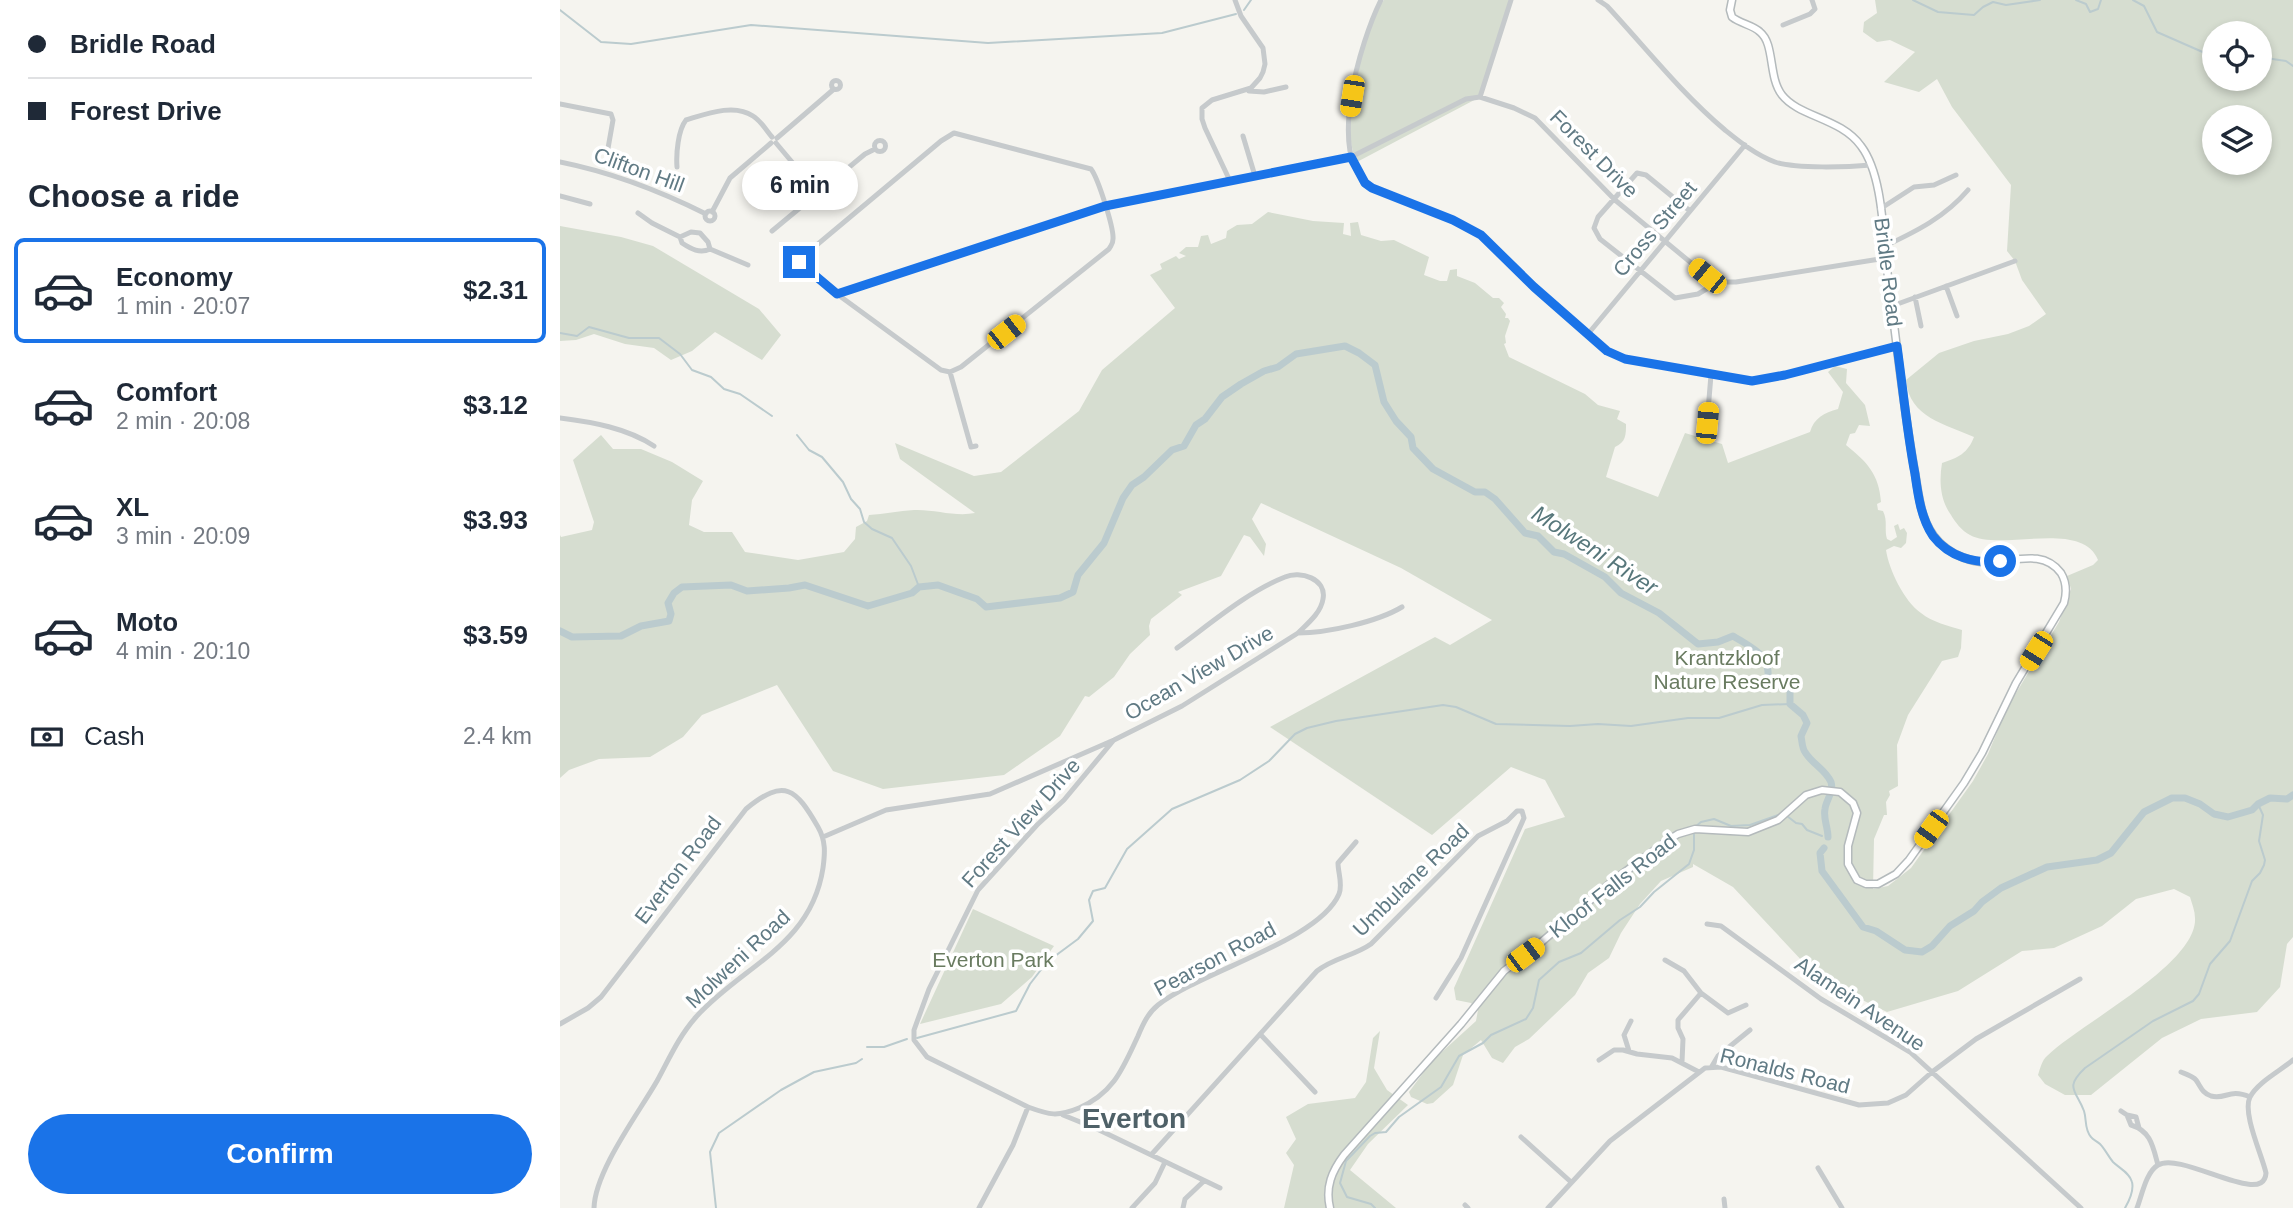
<!DOCTYPE html>
<html lang="en">
<head>
<meta charset="utf-8">
<style>
  body { margin:0; font-family:Helvetica,sans-serif; background:#f6f6f7; color:#1f2937; height:100vh; display:flex; flex-direction:column; font-size:26px; white-space:nowrap }
  * { box-sizing:border-box; margin:0 }
  p { font-size:23px; color:#747a83 }
  .icon { flex:none; width:38px; height:38px; fill:none; stroke:currentColor; stroke-width:2; stroke-linecap:round; stroke-linejoin:round }
  .map { position:relative; flex:1; overflow:hidden }
  .side { display:flex; flex-direction:column; background:#fff; width:560px }
  .side>* { flex:none }
  .banner { display:grid; align-content:center; height:154px; padding:0 28px; background:#fff }
  .buttons { position:absolute; left:1642px; top:21px; display:grid; gap:14px }
  .buttons a { display:grid; place-items:center; width:70px; height:70px; border-radius:50%; background:#fff; box-shadow:0 4px 10px #0003; font-size:35px }
  .end { position:absolute; width:32px; height:32px; margin:-16px; border:9px solid #1a73e8; background:#fff; box-shadow:0 0 0 4px #fff }
  .from { border-radius:50% }
  .bubble { position:absolute; height:49px; border-radius:24px; background:#fff; box-shadow:0 4px 10px #0003; font-size:23px; font-weight:700; line-height:49px; text-align:center }
  .car { position:absolute; width:21px; height:42px; margin:-21px -10px; border-radius:9px; box-shadow:0 0 5px 2px #0007; background:linear-gradient(#f5c518 24%,#345 0 40%,#f5c518 0 76%,#345 0 86%,#f5c518 0) }
  .banner b { display:flex; align-items:center; gap:24px; height:66px; font-size:26px }
  .banner b+b { border-top:2px solid #e0e1e3 }
  .banner i { width:18px; height:18px; background:#1f2937 }
  ul { padding:0; list-style:none }
  li { display:flex; align-items:center; gap:21px; height:105px; margin:0 14px 10px; padding:0 14px; border:4px solid transparent; border-radius:10px }
  li div { flex:1 }
  li b { display:block; font-size:26px }
  li em { font-style:normal; font-weight:700 }
  li.on { border-color:#1a73e8 }
  li>.icon { width:63px; height:63px; stroke-width:1.5 }
  h2 { padding:0 28px; font-size:32px; line-height:84px }
  .pay { display:flex; align-items:center; gap:18px; height:77px; padding:0 28px; font-size:26px }
  .pay p { margin-inline-start:auto }
  .action { display:flex; gap:14px; margin-top:auto; padding:14px 28px }
  .action a { flex:1; height:80px; border-radius:42px; background:#1a73e8; color:#fff; font-size:28px; font-weight:700; line-height:80px; text-align:center }
  main { display:flex; flex:1; min-height:0 }
  .map>svg:first-child { display:block }
  .green { fill:#d6ddd0; fill-rule:evenodd }
  .lines { fill:none; stroke-linecap:round; stroke-linejoin:round }
  .stream { stroke:#bbcbce; stroke-width:2 }
  .river { stroke:#bbcbce; stroke-width:7 }
  .major-casing { stroke:#b4babc; stroke-width:9 }
  .minor { stroke:#c6cacc; stroke-width:5 }
  .major { stroke:#fff; stroke-width:6 }
  .route { stroke:#1a73e8; stroke-width:9 }
  .labels { text-anchor:middle; stroke-width:7; stroke-linejoin:round; paint-order:stroke }
  .street-label { font-size:21px; fill:#607a84; stroke:#fff }
  .park-label { font-size:21px; fill:#697b60; stroke:#fff }
  .water-label { font-size:23px; font-style:italic; fill:#57777b; stroke:#fff }
  .district-label { font-size:28px; font-weight:bold; fill:#4f6168; stroke:#fff }
</style>
</head>
<body>
<main>
<section class="side">
<div class="banner">
<b><i class="from"></i>Bridle Road</b>
<b><i></i>Forest Drive</b>
</div>
<h2>Choose a ride</h2>
<ul>
<li class="on"><svg class="icon" aria-label="car" viewBox="0 0 24 24"><path d="M5 17H2v-5l4-1 3-4h7l3 4 3 1v5h-3M9 17h6M6 11h13"/><circle cx="7" cy="17" r="2"/><circle cx="17" cy="17" r="2"/></svg><div><b>Economy</b><p>1 min · 20:07</p></div><em>$2.31</em></li>
<li><svg class="icon" aria-label="car" viewBox="0 0 24 24"><path d="M5 17H2v-5l4-1 3-4h7l3 4 3 1v5h-3M9 17h6M6 11h13"/><circle cx="7" cy="17" r="2"/><circle cx="17" cy="17" r="2"/></svg><div><b>Comfort</b><p>2 min · 20:08</p></div><em>$3.12</em></li>
<li><svg class="icon" aria-label="car" viewBox="0 0 24 24"><path d="M5 17H2v-5l4-1 3-4h7l3 4 3 1v5h-3M9 17h6M6 11h13"/><circle cx="7" cy="17" r="2"/><circle cx="17" cy="17" r="2"/></svg><div><b>XL</b><p>3 min · 20:09</p></div><em>$3.93</em></li>
<li><svg class="icon" aria-label="car" viewBox="0 0 24 24"><path d="M5 17H2v-5l4-1 3-4h7l3 4 3 1v5h-3M9 17h6M6 11h13"/><circle cx="7" cy="17" r="2"/><circle cx="17" cy="17" r="2"/></svg><div><b>Moto</b><p>4 min · 20:10</p></div><em>$3.59</em></li>
</ul>
<div class="pay"><svg class="icon" aria-label="cash" viewBox="0 0 24 24"><path d="M3 7h18v10H3z"/><circle cx="12" cy="12" r="2"/></svg>Cash<p>2.4 km</p></div>
<div class="action"><a>Confirm</a></div>
</section>
<div class="map">
<svg width="1733" height="1208" viewBox="0 0 1733 1208">
  <rect width="100%" height="100%" fill="#f5f4ef"/>
  <path class="green" d="M824 0H949L920 97 795 163 788 126 803 46 816 11Z
    M1315 0H1733V937L1727 944 1720 987 1697 1012 1641 1019 1602 1038 1531 1095H1505L1485 1084 1478 1075C1480 1069 1482 1060 1487 1056 1518 1025 1638 964 1635 918 1635 911 1632 904 1630 897L1614 889 1576 899 1542 926 1494 948 1462 951 1398 991 1327 1012 1259 979 1173 887 1133 864V867L1101 881 1080 904 1061 933 1049 958 1028 973 1015 995 969 1039 955 1047 943 1063 932 1058 921 1040 903 1055 893 1085 873 1103 867 1104 851 1097 849 1092 872 1061 916 1021 918 1010 911 1003 896 1000 894 988 965 829 1005 817 985 780 951 767 872 835 710 727 875 637 890 645 932 620 841 568 701 503 692 519 706 544 704 556 690 537 684 535 661 576 618 592 622 595 591 619 589 626 590 635 570 654 554 677 529 697 525 696 500 736 444 775 323 789 273 771 217 685 142 715 123 737 90 757 39 759 9 770 0 778V535L1 537 32 530 34 522 13 460 41 435 53 449H81L112 462 143 481 132 500 129 525 144 532H172L185 552 238 560 284 552 295 539 296 527 307 521 309 515C324 514 339 511 354 510 374 509 395 517 415 513L340 459 335 443 414 476 441 472 519 411 542 370 615 308 590 275 602 269 600 264 616 256 619 259 626 256 619 253 626 247H638L641 236 648 235 651 244 666 238 667 231 677 225 692 224 708 212 753 221 784 223 783 234 791 236 790 223 798 222 801 235 821 241 834 240 869 257 864 275 880 281H887L890 270 897 269V276L915 283 933 298H939L944 303 941 307 946 314 945 318H948L950 321 945 336 946 343 944 344 949 357 1025 394 1038 405 1060 411 1057 419 1066 424C1066 435 1066 442 1055 447L1046 477 1098 497 1125 433 1162 444 1168 463 1250 432C1254 418 1264 413 1278 409L1283 392 1268 372 1275 366 1287 369 1286 383 1305 405 1310 426 1299 425 1295 433 1290 434 1286 445C1307 462 1319 474 1321 502L1317 504 1318 510 1323 511C1328 521 1324 529 1327 539L1331 541 1337 537 1334 526 1338 524 1340 530 1344 528 1347 533 1346 543 1341 548 1334 546 1326 550C1329 570 1344 601 1361 613 1372 622 1389 626 1402 630L1401 648 1398 657 1382 661 1348 715 1337 745 1338 786 1329 791 1330 795 1326 802 1327 815H1324L1314 839 1313 889 1328 886 1351 868 1413 781 1428 754 1447 708 1499 622 1511 589 1507 576 1533 565 1538 560C1522 519 1440 552 1410 535 1402 531 1395 522 1391 515 1380 500 1379 481 1382 463 1398 458 1408 453 1414 437 1386 424 1349 418 1346 380L1379 353 1414 341 1448 334 1469 326 1486 314 1462 280 1455 261 1447 251 1451 185 1392 107 1377 79 1359 92 1324 82 1355 52 1330 40 1317 42 1303 32 1304 22 1317 13ZM1654 33H1699V79H1654ZM1654 117H1699V163H1654Z
    M0 226 61 237 93 246 199 309 221 335 202 360 155 332 132 351 111 360 94 348 65 344 34 334 16 340 0 341Z
    M413 909 494 946 472 977 441 1004 360 1024Z
    M820 1031 814 1068 827 1090 848 1105 808 1144 790 1170 836 1208H724L734 1165 726 1153 736 1139 726 1117 748 1104 795 1098 806 1082 813 1038Z"/>
  <g class="lines">
    <path class="stream" d="M1353 0 1378 12 1414 15 1423 7 1433 2 1446 5 1480 0
      M1516 0 1526 4 1530 12 1538 9 1541 0
      M1573 0 1584 6 1597 32 1654 57
      M0 10 41 42 71 44 191 25 428 43 602 33 676 14
      M684 10 691 0
      M1699 57 1726 61 1733 66
      M0 333 17 336 29 327 69 338H99L120 354 132 370 151 377 164 389 180 394 212 416
      M237 435 249 450 262 457 283 482 291 499 300 509 304 522 312 529 332 538 351 566 359 587
      M1227 816 1236 823 1242 824 1247 830 1262 836
      M1135 827 1141 822 1154 819 1171 826 1190 825 1221 814
      M357 1038 456 1011 470 984 487 962 518 939 533 921 529 900 533 891 545 888 567 849 612 809 680 780 709 761 735 734 747 728 776 721 883 705 896 707 936 724 1010 726 1038 724 1071 726 1128 718H1159L1202 705 1230 704
      M307 1047H324L347 1039
      M156 1208 150 1152 159 1133 221 1090 254 1072 296 1063 302 1059
      M815 1208 811 1204 787 1197 780 1183 786 1161 810 1136 815 1133 826 1132 839 1117 881 1087 899 1056 923 1043 931 1035 966 1019 973 1008 979 980 999 962 1021 953 1060 920 1080 907 1094 892 1129 864 1134 850V833
      M1565 1208C1569 1201 1574 1190 1572 1182 1570 1173 1559 1168 1553 1162 1548 1156 1545 1149 1540 1144 1537 1141 1533 1140 1531 1137 1524 1129 1527 1120 1524 1111 1516 1090 1504 1088 1525 1068L1593 1021 1633 1001 1639 994 1650 964 1670 941 1692 881 1700 873 1704 865 1705 860 1699 841 1703 815 1698 804"/>
    <path class="river" d="M0 631 12 637 61 636 81 626 109 621 111 614 108 603 114 593 122 587 171 585 187 591 229 588 245 585 308 606 352 593 359 587 378 585 417 599 426 607 500 598 513 592 518 575 544 543 563 498 572 485 584 477 612 450 624 446 636 425 645 419 662 397 681 384 704 371 718 367 736 354 785 346 799 353 815 365 824 402 836 421 851 437 853 448 873 469 915 492H925L935 499 965 533 978 536 994 552 1004 554 1045 577 1061 593 1099 613 1138 644 1158 642 1173 636C1194 649 1211 655 1208 682L1223 683 1230 690V704L1243 715 1247 723 1241 736C1242 741 1242 748 1245 752 1252 764 1265 769 1271 782 1274 792 1266 800 1265 809 1263 819 1268 827 1268 837
      M1264 848 1260 853 1262 871 1303 927 1316 931 1345 950 1362 952 1372 946 1390 926 1414 911 1422 902 1441 888 1487 867 1537 860 1551 853 1584 812 1612 798H1625L1640 804 1654 814 1668 817 1692 810 1698 804 1710 798 1727 799 1733 795"/>
    <defs>
      <path id="major" d="M770 1208C765 1187 772 1171 784 1155L901 1024 944 971 978 945 1054 880 1110 839 1118 834 1135 829 1188 832 1218 820 1246 795 1262 790 1280 792 1293 803 1297 813 1288 846V864L1297 880 1306 884H1318L1336 874 1349 860 1404 783 1422 753 1456 683 1504 603C1507 592 1507 583 1501 573 1481 546 1448 565 1421 562 1406 560 1390 553 1379 542 1361 524 1359 497 1355 473 1343 406 1336 337 1327 269 1323 234 1323 175 1301 146 1281 118 1239 117 1222 95 1208 77 1215 44 1200 32 1193 25 1181 24 1172 17L1170 10 1172 0"/>
    </defs>
    <use href="#major" class="major-casing"/>
    <path class="minor" d="M821 0C801 40 764 158 812 188L893 220 921 235 974 287 1047 351 1065 359 1192 381 1225 375 1337 346
      M1038 0 1047 6C1086 48 1121 93 1165 130 1180 142 1196 155 1215 162 1235 169 1289 167 1311 165
      M1223 25 1250 14 1255 9 1252 0
      M271.5 85a4.5 4.5 0 1 1 9 0a4.5 4.5 0 1 1-9 0Z
      M689 91 704 92 726 87
      M920 97 951 0
      M0 104 51 114 53 120 47 154
      M683 136 695 176
      M217 138 274 89
      M314.5 146a5.5 5.5 0 1 1 11 0a5.5 5.5 0 1 1-11 0Z
      M216 143 258 193
      M0 162C50 172 100 191 146 214
      M117 167C116 154 118 130 126 120 146 114 174 103 193 116 201 121 206 130 212 137
      M670 181 645 128 642 119V108L652 100 691 88 700 78 703 72 705 64 703 48 681 16 675 0
      M0 196 30 204
      M1320 209 1354 187 1374 185 1396 175
      M1130 211 1086 175 1077 173 1038 217 1034 228 1040 239 1115 298 1138 294 1158 282
      M145 216a5 5 0 1 1 10 0a5 5 0 1 1-10 0Z
      M152 212 170 178 211 143
      M78 213 92 223 120 237 122 243C131 249 140 254 150 249L188 265
      M212 231 305 154 315 149
      M120 237 131 232 140 233 148 242 150 249
      M1325 246C1357 231 1385 217 1408 190
      M1386 286 1397 316
      M277 294 381 370 390 372 401 367 549 249C552 244 553 244 553 239 554 228 538 178 531 169L394 133 381 141 240 259V264L277 294 545 206 791 157 906 99 920 97 954 108 975 118 1055 200 1147 276 1158 282H1176L1326 258
      M1355 297 1361 326
      M1332 306 1455 261
      M1028 334 1185 145
      M390 372 411 447 416 446
      M0 418C32 422 67 428 94 446
      M1147 423 1151 375
      M738 633C767 633 817 622 842 607
      M263 837 326 810 430 794 554 740 622 706 738 633C747 624 761 613 763 599 767 579 740 570 725 577 687 592 650 624 617 648
      M1147 924 1161 926 1261 999 1350 1052 1521 1208
      M1105 960 1124 971 1141 993 1168 1013 1186 1005
      M0 1024 28 1008 41 997 186 809C225 777 236 789 258 827 266 841 265 853 263 868 251 946 183 965 136 1017 119 1036 109 1059 97 1081 78 1114 35 1171 34 1208
      M700 1034 755 1092
      M1069 1051 1064 1035 1071 1021
      M1039 1060 1054 1050H1063L1077 1054 1112 1058 1139 1072
      M1122 1062 1123 1039 1118 1028V1020L1141 993
      M1152 1066 1158 1056 1190 1030
      M1621 1072C1626 1074 1633 1076 1636 1080 1641 1087 1642 1093 1651 1096 1666 1100 1669 1088 1690 1097
      M468 1107 367 1057 354 1040V1030L369 989 418 890 477 825 504 800 553 741
      M1561 1111 1567 1115 1571 1125C1591 1131 1593 1147 1598 1165
      M503 1115 535 1128 660 1188
      M1567 1115 1576 1117 1579 1128
      M961 1137 1011 1182
      M591 1155 757 971C773 958 794 956 811 944L918 836 947 821 957 811H962L964 818 901 958 876 998
      M1258 1168 1282 1208
      M1164 1199 1165 1208
      M905 1205 908 1208
      M419 1208 453 1145 468 1107C490 1115 497 1117 519 1108 554 1093 563 1068 578 1036 583 1024 588 1013 598 1005 641 971 759 941 779 894 783 884 778 873 778 863L796 842
      M572 1208 595 1183 605 1162
      M623 1208 625 1199 644 1181
      M988 1208 1050 1141 1145 1068 1161 1067 1299 1105 1328 1103 1346 1095 1372 1072 1416 1039 1520 979
      M1577 1208C1582 1195 1586 1172 1598 1165 1622 1151 1704 1208 1706 1173 1702 1155 1682 1113 1690 1097 1698 1082 1720 1071 1733 1060"/>
    <use href="#major" class="major"/>
  </g>
  <g class="lines">
    <path class="route" d="M239 262 277 294 545 206 791 157 805 183 812 188 893 220 921 235 974 287 1047 351 1065 359 1192 381 1225 375 1337 346C1343 389 1347 432 1355 474 1358 495 1361 518 1373 536 1389 557 1415 564 1440 561"/>
  </g>
  <g class="labels">
    <g class="street-label">
      <text transform="translate(1034 154) rotate(45)" y="7">Forest Drive</text>
      <text transform="translate(79 170) rotate(20)" y="7">Clifton Hill</text>
      <text transform="translate(1095 229) rotate(-50)" y="7">Cross Street</text>
      <text transform="translate(1328 272) rotate(83)" y="7">Bridle Road</text>
      <text transform="translate(639 673) rotate(-30)" y="7">Ocean View Drive</text>
      <text transform="translate(461 823) rotate(-48)" y="7">Forest View Drive</text>
      <text transform="translate(118 870) rotate(-53)" y="7">Everton Road</text>
      <text transform="translate(851 880) rotate(-44)" y="7">Umbulane Road</text>
      <text transform="translate(1053 886) rotate(-38)" y="7">Kloof Falls Road</text>
      <text transform="translate(178 959) rotate(-43)" y="7">Molweni Road</text>
      <text transform="translate(655 959) rotate(-28)" y="7">Pearson Road</text>
      <text transform="translate(1300 1004) rotate(34)" y="7">Alamein Avenue</text>
      <text transform="translate(1225 1071) rotate(14)" y="7">Ronalds Road</text>
    </g>
    <g class="park-label">
      <text x="1167" y="665">Krantzkloof<tspan x="1167" dy="24">Nature Reserve</tspan></text>
      <text x="433" y="967">Everton Park</text>
    </g>
    <g class="water-label">
      <text transform="translate(1035 550) rotate(33)" y="8">Molweni River</text>
    </g>
    <g class="district-label">
      <text x="574" y="1128">Everton</text>
    </g>
  </g>
</svg>
<div class="buttons">
<a><svg class="icon" aria-label="locate" viewBox="0 0 24 24"><circle cx="12" cy="12" r="6"/><path d="M12 2v4M12 18v4M2 12h4M18 12h4"/></svg></a>
<a><svg class="icon" aria-label="layers" viewBox="0 0 24 24"><path d="M12 4l9 5-9 5-9-5zM3 14l9 5 9-5"/></svg></a>
</div>
<i class="end from" style="left:1440px;top:561px"></i>
<i class="end" style="left:239px;top:262px"></i>
<div class="bubble" style="left:182px;top:161px;width:116px">6 min</div>
<i class="car" style="left:792px;top:96px;rotate:189deg"></i>
<i class="car" style="left:1147px;top:276px;rotate:309deg"></i>
<i class="car" style="left:446px;top:332px;rotate:52deg"></i>
<i class="car" style="left:1147px;top:423px;rotate:5deg"></i>
<i class="car" style="left:1476px;top:651px;rotate:212deg"></i>
<i class="car" style="left:1371px;top:829px;rotate:216deg"></i>
<i class="car" style="left:965px;top:955px;rotate:53deg"></i>
</div>
</main>
</body>
</html>
